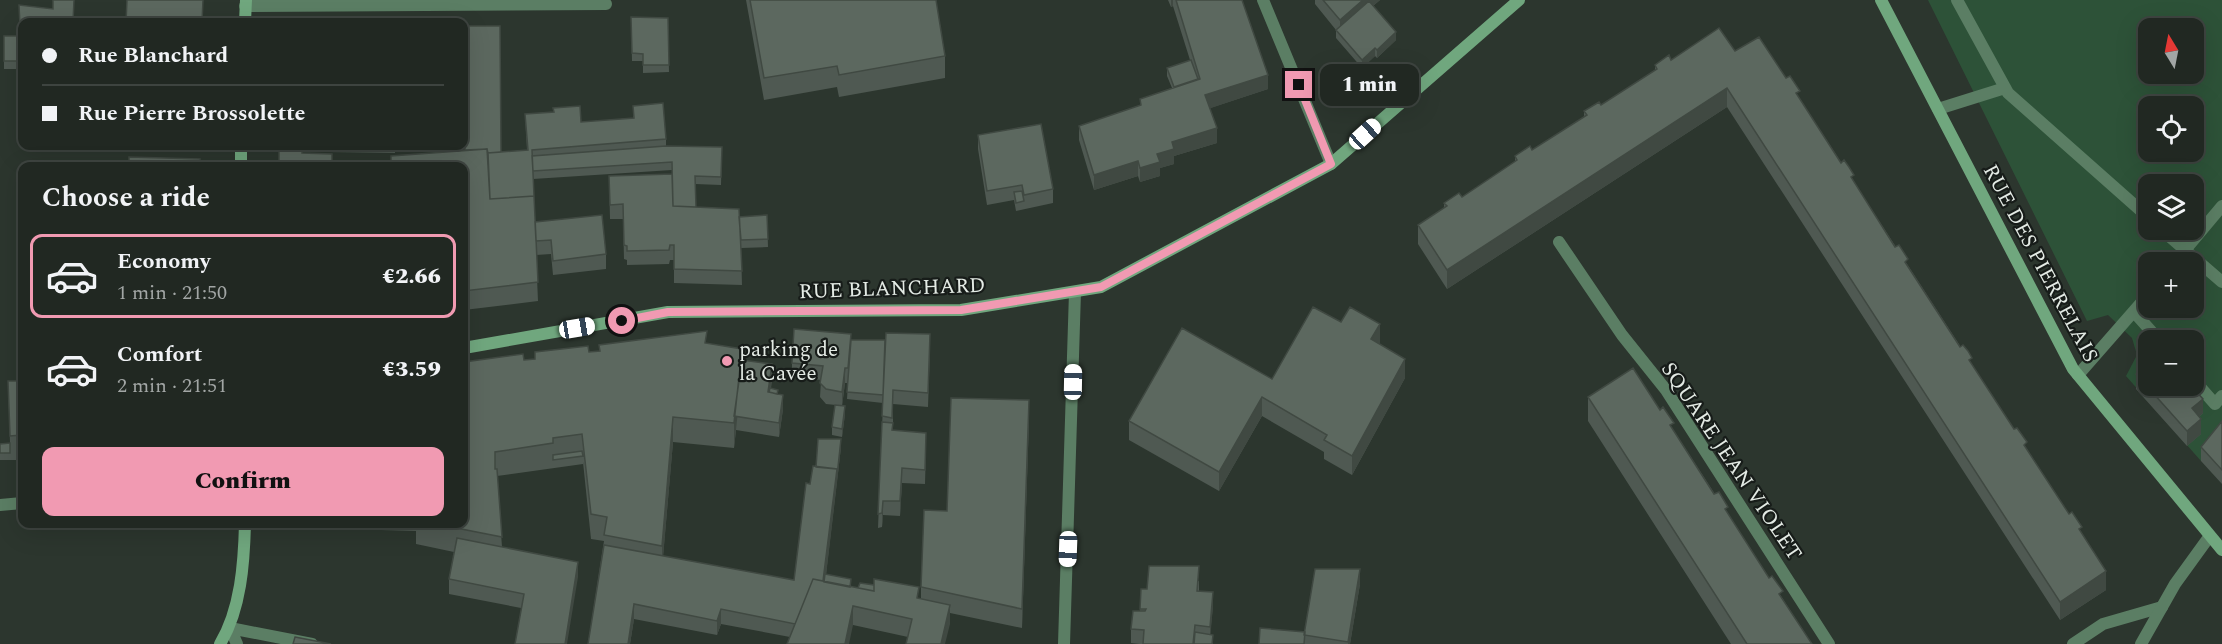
<!DOCTYPE html>
<html lang="en">
<head>
<meta charset="utf-8">
<style>
  body { margin:0; font-family:Spectral,serif; background:#29302a; color:#f1f3f6; height:100vh; display:flex; flex-direction:column; font-size:22px; white-space:nowrap }
  * { box-sizing:border-box; margin:0 }
  p { font-size:20px; color:#a2a6a5 }
  .icon { flex:none; width:33px; height:33px; fill:none; stroke:currentColor; stroke-width:2; stroke-linecap:round; stroke-linejoin:round }
  .map { position:relative; flex:1; overflow:hidden }
  .panel { position:absolute; left:18px; top:162px; width:450px; height:366px; display:flex; flex-direction:column; background:#212822; border-radius:12px; box-shadow:0 6px 24px #0002,0 0 0 2px #3e4440 }
  .panel>* { flex:none }
  .guide { position:absolute; left:18px; top:18px; width:450px; height:132px; border-radius:12px; box-shadow:0 6px 24px #0002,0 0 0 2px #3e4440; display:grid; align-content:center; height:132px; padding:0 24px; background:#212822 }
  .needle { width:39px; rotate:350deg }
  .tools { position:absolute; left:2138px; top:18px; display:grid; gap:12px }
  .tools a { display:grid; place-items:center; width:66px; height:66px; border-radius:12px; background:#212822; box-shadow:0 6px 24px #0002,0 0 0 2px #3e4440; font-size:30px }
  .end { position:absolute; width:27px; height:27px; margin:-14px; border:8px solid #f19ab2; background:#111; box-shadow:0 0 0 3px #111 }
  .from { border-radius:50% }
  .bubble { position:absolute; height:42px; border-radius:12px; background:#212822; box-shadow:0 6px 24px #0002,0 0 0 2px #3e4440; font-size:20px; font-weight:800; line-height:42px; text-align:center }
  .car { position:absolute; width:18px; height:36px; margin:-18px -9px; border-radius:8px; box-shadow:0 0 4px 2px #0007; background:linear-gradient(#fff 24%,#345 0 40%,#fff 0 76%,#345 0 86%,#fff 0) }
  .guide b { display:flex; align-items:center; gap:21px; height:57px; font-size:22px }
  .guide b+b { border-top:2px solid #3e4440 }
  .guide i { width:15px; height:15px; background:#f1f3f6 }
  ul { padding:0; list-style:none }
  li { display:flex; align-items:center; gap:18px; height:84px; margin:0 12px 9px; padding:0 12px; border:3px solid transparent; border-radius:12px }
  li div { flex:1 }
  li b { display:block; font-size:22px }
  li em { font-style:normal; font-weight:800 }
  li.selected { border-color:#f19ab2 }
  li>.icon { width:54px; height:54px; stroke-width:1.5 }
  h2 { padding:0 24px; font-size:27px; line-height:72px }
  .action { display:flex; gap:12px; margin-top:auto; padding:12px 24px }
  .action a { flex:1; height:69px; border-radius:12px; background:#f19ab2; color:#111; font-size:24px; font-weight:800; line-height:69px; text-align:center }
  .map>svg:first-child { display:block }
  .green { fill:#2d5238; fill-rule:evenodd }
  .lines { fill:none; stroke-linecap:round; stroke-linejoin:round }
  .lane { stroke:#5b7e64; stroke-width:12 }
  .street { stroke:#5b7e64; stroke-width:12 }
  .secondary { stroke:#70a77e; stroke-width:12 }
  .wall { fill:#4f5952 }
  .shaded-wall { fill:#404942 }
  .building { fill:#5c685f; stroke:#404942; stroke-width:1.5 }
  .route { stroke:#f19ab2; stroke-width:8 }
  .poi-dot { fill:#f19ab2; stroke:#171c19; stroke-width:2 }
  .labels { text-anchor:middle; stroke-width:4.5; stroke-linejoin:round; paint-order:stroke }
  .street-label { font-size:21px; fill:#e4ebe5; stroke:#171c19 }
  .poi-label { font-size:21px; fill:#e4ebe5; stroke:#171c19; text-anchor:start }
</style>
</head>
<body>
<div class="map">
<svg width="2222" height="644" viewBox="0 0 2222 644">
  <rect width="100%" height="100%" fill="#2c362e"/>
  <path class="green" d="M1928 0H2222V435L2201 461 2126 376 2137 355 2132 338 2108 315 2087 321ZM2148 28H2193V74H2148ZM2148 106H2193V152H2148ZM2148 184H2193V230H2148ZM2148 262H2193V308H2148ZM2148 340H2193V386H2148Z"/>
  <g class="lines">
    <path class="lane" d="M1957 0 2008 93 2148 217
      M245 6 606 4
      M1938 109 2005 88
      M2162 230 2222 282
      M1559 242 1622 335 1666 390 1829 644
      M2175 262 2222 206
      M2134 312 2159 340
      M2078 375 2148 295
      M2193 379 2215 404 2222 396
      M2073 644 2103 624 2162 607"/>
    <path class="street" d="M1263 0 1331 164
      M0 505 22 503
      M230 628 312 644
      M230 628 237 644
      M1064 644 1075 292
      M2141 644 2175 584 2209 537"/>
    <path class="secondary" d="M1881 0 2073 369 2222 550
      M245 22 246 0
      M241 166V146
      M464 348 668 312 961 310 1101 287 1331 164 1519 0
      M220 644C241 609 244 563 245 524"/>
  </g>
  <path class="wall" d="M74 0 22 22V34H20L19 5 53 9Z
    M746 0H936L945 56V78L839 97 837 87 764 100Z
    M1168 0H1242L1268 89 1210 108 1217 143 1174 156V164L1160 168V176L1140 182 1138 176 1094 190 1079 140V126L1140 105V99L1172 88 1167 76V68L1190 60 1173 6 1171 7Z
    M1315 0H1380L1373 6 1396 40 1377 58 1375 56 1362 68 1336 38V30L1315 4Z
    M631 17 668 18 669 72 643 73V61H632Z
    M4 36H17V69H4Z
    M1735 51 1800 99 2082 534 2106 590 2060 620 1727 107 1447 289 1418 244V225L1444 208V203L1462 197 1515 162V156L1532 150 1584 117V111L1601 105 1655 70V65L1671 60Z
    M633 106 666 139V146L722 147 721 185 695 184 696 207 739 217 767 215 768 247 741 248 742 285 674 283V260H670L669 264 627 265V260L624 259 623 219H610L609 176 672 174V170L533 179 535 222 606 254V269L553 275 551 254 536 255 538 301 464 310V166L501 152 527 150 525 114 553 112V108L581 122 633 118Z
    M978 135 1053 189V203L1016 211 1014 200 987 205 978 149Z
    M328 146H395V153L328 152Z
    M851 340 930 349 928 407 893 404V430L926 448 925 484 902 483 900 516 883 515 882 527 878 528 883 403 847 399 848 383H845L842 406 845 414 842 437 832 435V427L836 405 826 404 820 397 821 380 792 377V363Z
    M707 343 742 360 772 379 771 388 778 394 783 409 779 437 736 430 734 448 673 442 663 556 794 580 810 484 816 467 841 447 826 574 851 587 921 599V587L947 511 1029 419 1022 628 950 613V624L908 637 853 625 790 637 721 624 717 635 634 619 630 644H588L604 541 591 539 583 462V464L497 476 502 547 578 577 521 608 449 594V579L454 552 416 544V531L381 530V524H464L524 360 535 359V352H589L599 351V345Z
    M1380 343 1379 344 1405 378 1352 475 1324 459V452L1262 416 1219 491 1129 440V421L1272 379Z
    M2136 374 2203 413 2199 417 2201 434 2187 446 2136 389Z
    M8 381H22V460H0V444L10 443Z
    M1588 397 1674 431 1812 644H1731L1588 421Z
    M2222 421V484L2201 461V447Z
    M1199 581V591L1213 606 1210 635 1213 644H1140L1131 643V629L1140 611 1141 589H1147Z
    M1360 584 1350 644H1259L1305 632Z"/>
  <path class="shaded-wall" d="M1171 0H1173V6L1171 7Z
    M1363 0H1380L1340 34V20Z
    M1396 32V40L1377 58V50Z
    M1375 48V56L1362 68V60Z
    M1268 75V89L1205 110V95Z
    M1727 88V107L1447 289V270Z
    M1217 128V143L1174 156V164L1160 168V176L1140 182V168L1172 142Z
    M1138 161V176L1094 190V175Z
    M1380 324V343L1371 358V339Z
    M742 349V374L734 448V423Z
    M1405 359V378L1352 475V456Z
    M772 364V379L769 399 768 392Z
    M845 368V383L842 406V392Z
    M783 395V409L779 437V423Z
    M1262 397V416L1219 491V472Z
    M2203 399V413L2192 423V408Z
    M1029 400V419L1022 628V609Z
    M845 406V414L842 437V429Z
    M673 417V442L662 570V546Z
    M2201 419V434L2187 446V431Z
    M841 439V447L837 483V476Z
    M902 468V483L900 516V501Z
    M837 469V483L824 593 823 586Z
    M883 501V515L882 527V513Z
    M578 562V577L567 644H565Z
    M1360 569V584L1350 644H1348Z
    M2106 571V590L2060 620V602Z
    M1213 592V606L1210 641V627Z
    M634 604V619L630 644H628Z
    M950 605V624L945 644H941Z
    M853 606V625L849 644H845Z
    M721 609V624L717 635V621Z"/>
  <path class="building" d="M53 0H74L73 22H22V26H20L19 5 53 9Z
    M127 0H203L202 22H126Z
    M750 0H936L945 56 839 75 837 66 764 78Z
    M1176 0H1242L1268 75 1205 95 1217 128 1172 142 1174 149 1157 154 1160 162 1140 168 1138 161 1094 175 1079 126 1141 105 1140 99 1200 79Z
    M1323 0H1363L1340 20Z
    M1369 1 1396 32 1377 50 1375 48 1362 60 1336 30Z
    M631 17 668 18 669 65H643V54L632 53Z
    M465 26H500L501 152 488 153 487 149 465 150Z
    M1719 28 1735 51 1759 37 1786 78 1790 76 1800 91 1796 93 1841 163 1844 160 1849 167 1854 175 1851 177 1895 247 1899 245 1908 259 1905 262 1960 347 1963 345 1968 351 1972 358 1969 360 2014 429 2017 428 2027 442 2024 445 2069 514 2072 512 2082 527 2079 529 2106 571 2060 602 1727 88 1447 270 1418 225 1447 206 1444 203 1459 193 1462 197 1517 160 1515 156 1530 146 1532 150 1587 115 1584 111 1599 102 1601 105 1657 69 1655 65 1669 55 1671 60Z
    M4 36H17V61H4Z
    M1191 60 1198 79 1174 87 1167 68Z
    M663 103 666 139 532 150 534 196 490 199 488 153 528 150 525 114 554 112 553 108 580 106 581 122 634 118 633 106Z
    M1041 124 1053 189 1024 195 1022 185 987 191 978 135Z
    M666 146 722 147 721 177 695 176 696 207 673 206 672 162 533 171 532 156Z
    M487 149 490 199 534 196 538 282 464 291V166H391V156Z
    M279 150 302 151V153L332 154V166H279Z
    M129 157 200 159 199 166H117V163L129 164Z
    M672 174 673 206 739 209 742 271 674 269V245H670L669 250 627 251V246L624 245 623 204 610 205 609 176Z
    M1022 191 1024 201 1016 203 1014 192Z
    M602 215 606 254 553 261 551 240 536 241 535 222Z
    M767 215 768 239 741 240 739 217Z
    M1313 307 1341 322 1350 307 1380 324 1371 339 1405 359 1352 456 1324 440 1327 435 1262 397 1219 472 1129 421 1182 328 1272 379Z
    M794 329 851 334 848 368H845L842 392 826 389 820 383 823 366 792 363Z
    M707 331 705 343 742 349 734 423 673 417 662 546 604 535 607 517 591 514 582 434 553 438V443L495 452V469H497L502 537 436 524H464V362L523 354 524 360 535 359V352L588 346 589 352 600 351 599 345Z
    M886 333 930 334 928 393 893 390 892 418 882 416Z
    M851 340H885L883 395 847 392Z
    M742 360 772 364 768 392 783 395 779 423 734 416Z
    M2148 364V386H2191L2203 399 2192 408 2201 419 2187 431 2136 374Z
    M1633 368 1660 410 1663 407 1674 423 1670 425 1714 494 1719 492 1728 507 1725 509 1769 578 1772 576 1783 591 1779 594 1812 644H1747L1588 397Z
    M8 381H22V435L10 436Z
    M770 388 778 390 777 394 769 392Z
    M951 398 1029 400 1022 609 921 587 924 510 947 511Z
    M835 405 845 406 842 429 832 427Z
    M2222 421V470L2201 447Z
    M882 422 893 423 892 430 926 433 925 470 902 468 900 501H883L882 513 878 514Z
    M818 439H841L837 476V469L816 467Z
    M10 443V453H0V444Z
    M582 451 583 456 553 460V455Z
    M813 466 837 469 823 581 813 579 795 624 721 609 717 621 634 604 628 644H588L604 545 794 580 806 483 810 484Z
    M457 538 578 562 565 644H515L524 594 449 579Z
    M1149 566H1199L1197 591 1213 592 1210 627 1195 625 1193 644H1143L1144 630 1131 629 1133 611H1145L1146 609H1140L1141 589H1147Z
    M1315 569H1360L1348 642 1304 635Z
    M825 574 851 579 850 587 824 582Z
    M813 579 874 591V579L919 587 917 598 950 605 941 644H906L912 619 853 606 845 644H787Z
    M860 583 874 585V591L858 588Z
    M1260 628 1305 632 1304 644H1259Z
    M1195 632 1213 635 1212 644H1194Z
    M295 637 331 644H293Z"/>
  <g class="lines">
    <path class="route" d="M622 321 668 312 961 310 1101 287 1331 164 1299 85"/>
  </g>
  <circle class="poi-dot" cx="727" cy="361" r="6"/>
  <g class="labels">
    <g class="street-label">
      <text transform="translate(2041 263) rotate(62)" y="7">RUE DES PIERRELAIS</text>
      <text transform="translate(892 288) rotate(-2)" y="7">RUE BLANCHARD</text>
      <text transform="translate(1732 461) rotate(56)" y="7">SQUARE JEAN VIOLET</text>
    </g>
    <g class="poi-label">
      <text x="739" y="356">parking de<tspan x="739" dy="24">la Cavée</tspan></text>
    </g>
  </g>
</svg>
<div class="tools">
<a><svg class="needle" viewBox="-14 -14 28 28"><path d="M0-13l5 13h-10z" fill="#e53935"/><path d="M0 13l5-13h-10z" fill="#a2a6a5"/></svg></a>
<a><svg class="icon" aria-label="locate" viewBox="0 0 24 24"><circle cx="12" cy="12" r="6"/><path d="M12 2v4M12 18v4M2 12h4M18 12h4"/></svg></a>
<a><svg class="icon" aria-label="layers" viewBox="0 0 24 24"><path d="M12 4l9 5-9 5-9-5zM3 14l9 5 9-5"/></svg></a>
<a>+</a>
<a>−</a>
</div>
<i class="end from" style="left:622px;top:321px"></i>
<i class="end" style="left:1299px;top:85px"></i>
<div class="bubble" style="left:1320px;top:64px;width:99px">1 min</div>
<i class="car" style="left:1365px;top:134px;rotate:48deg"></i>
<i class="car" style="left:577px;top:328px;rotate:80deg"></i>
<i class="car" style="left:1073px;top:382px;rotate:1deg"></i>
<i class="car" style="left:1068px;top:549px;rotate:182deg"></i>
<div class="guide">
<b><i class="from"></i>Rue Blanchard</b>
<b><i></i>Rue Pierre Brossolette</b>
</div>
<section class="panel">
<h2>Choose a ride</h2>
<ul>
<li class="selected"><svg class="icon" aria-label="car" viewBox="0 0 24 24"><path d="M5 17H2v-5l4-1 3-4h7l3 4 3 1v5h-3M9 17h6M6 11h13"/><circle cx="7" cy="17" r="2"/><circle cx="17" cy="17" r="2"/></svg><div><b>Economy</b><p>1 min · 21:50</p></div><em>€2.66</em></li>
<li><svg class="icon" aria-label="car" viewBox="0 0 24 24"><path d="M5 17H2v-5l4-1 3-4h7l3 4 3 1v5h-3M9 17h6M6 11h13"/><circle cx="7" cy="17" r="2"/><circle cx="17" cy="17" r="2"/></svg><div><b>Comfort</b><p>2 min · 21:51</p></div><em>€3.59</em></li>
</ul>
<div class="action"><a>Confirm</a></div>
</section>
</div>
</body>
</html>
